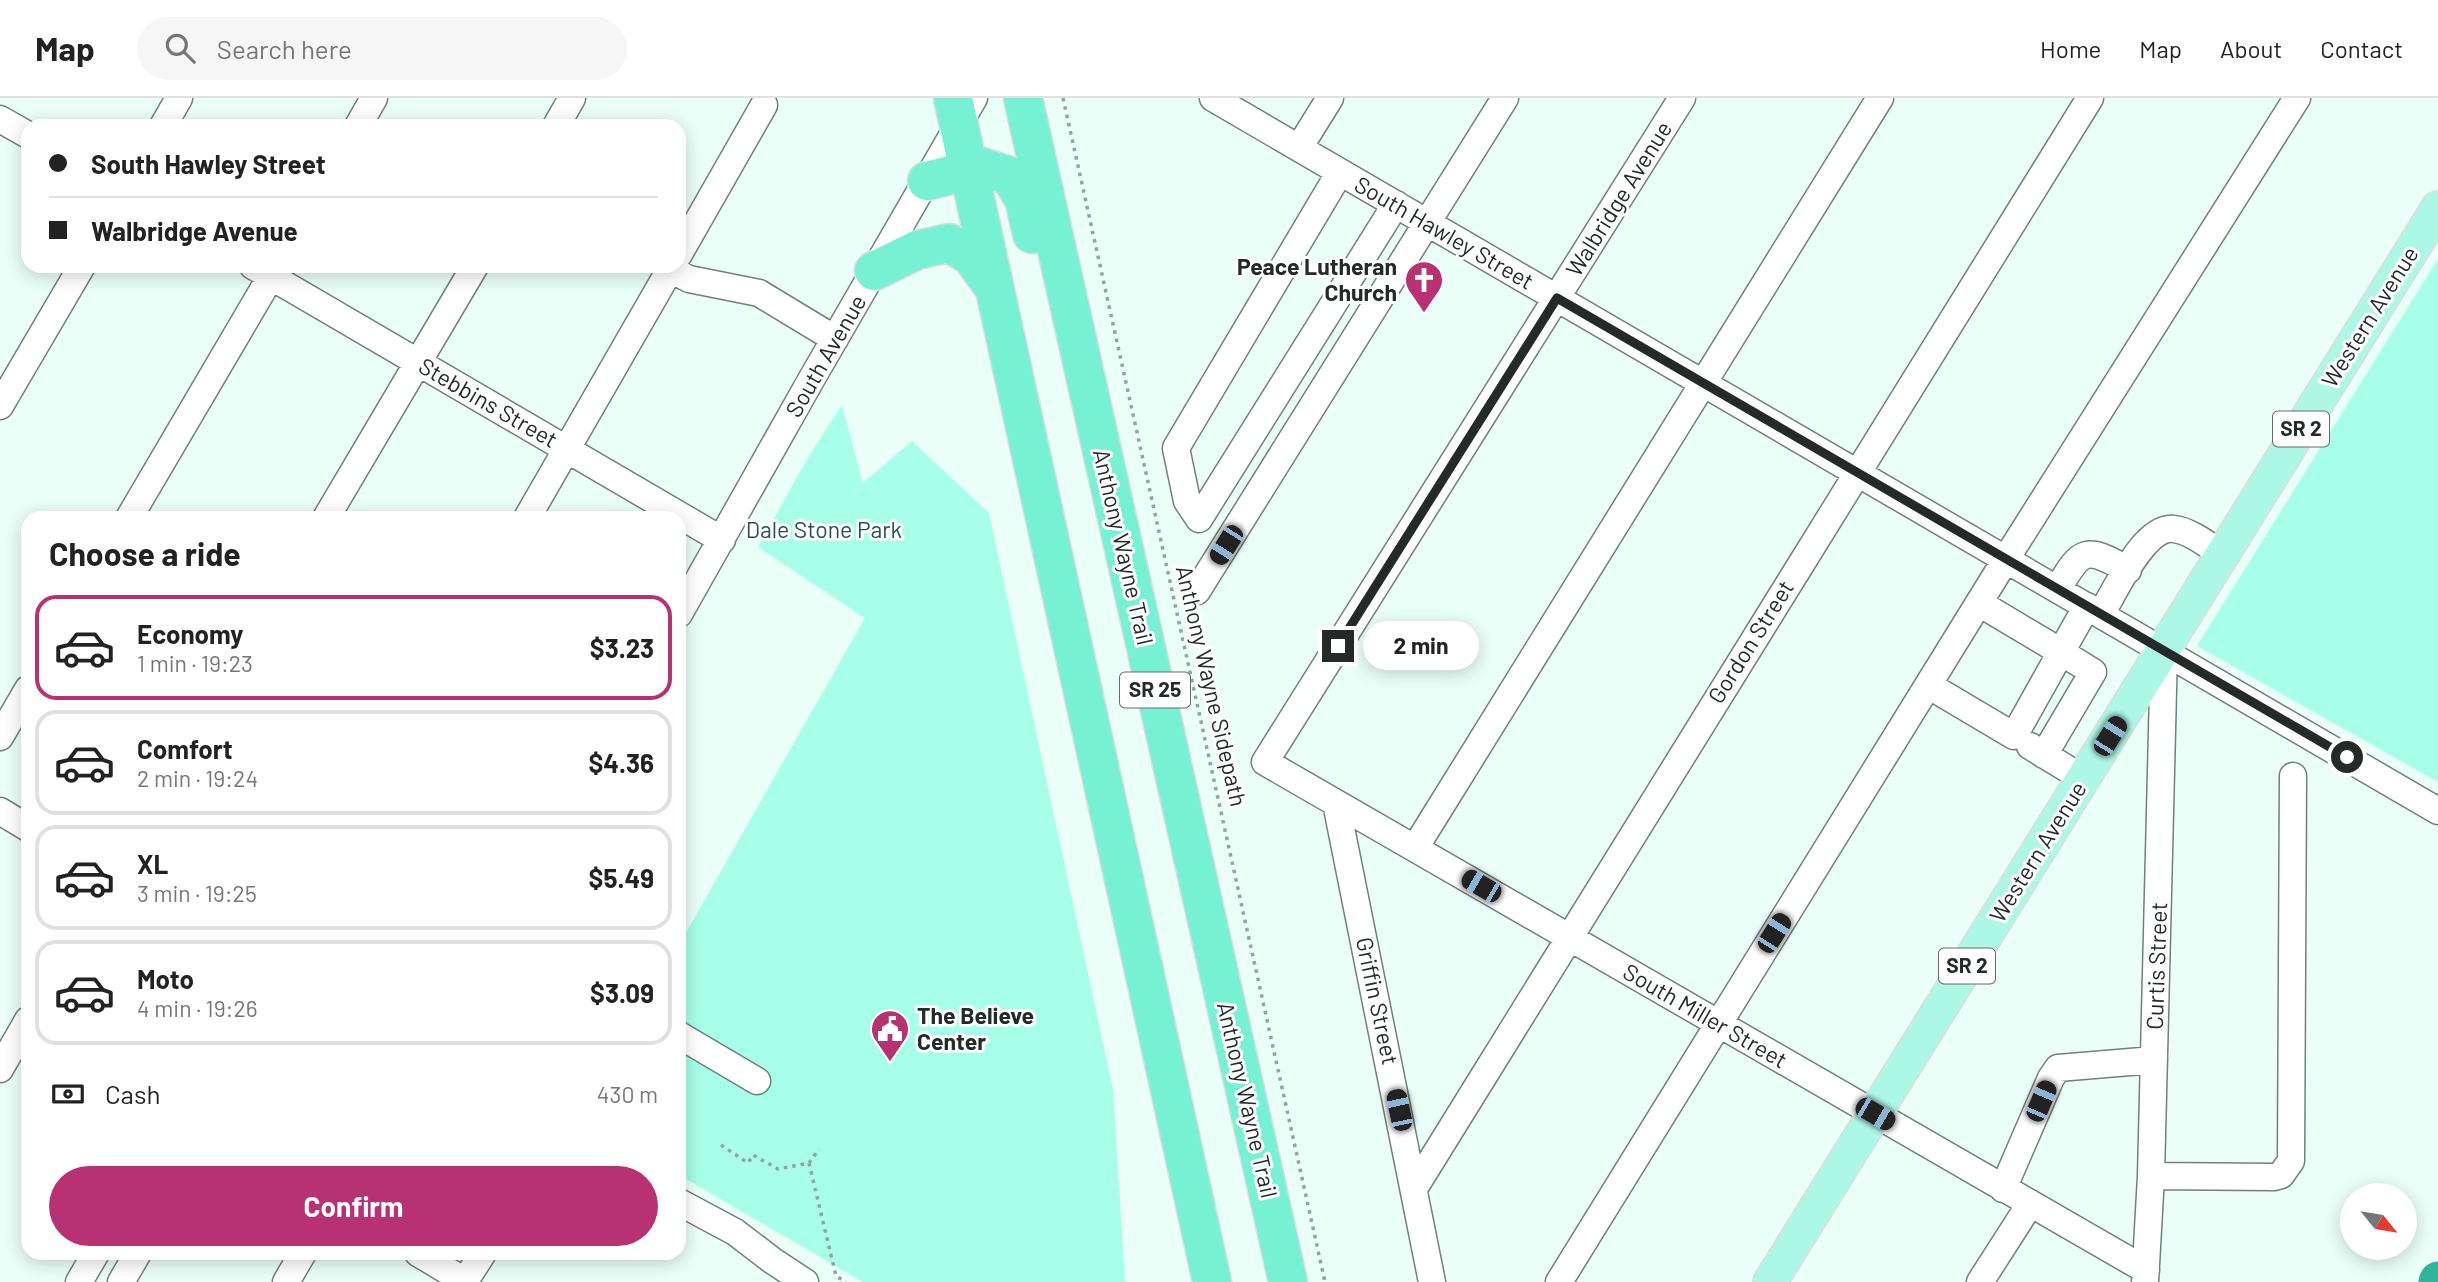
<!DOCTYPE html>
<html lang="en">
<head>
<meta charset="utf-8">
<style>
  body { margin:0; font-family:Barlow,sans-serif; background:#f6f6f6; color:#222; height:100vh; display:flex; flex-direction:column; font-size:26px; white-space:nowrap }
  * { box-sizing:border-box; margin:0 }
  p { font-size:23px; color:#767676 }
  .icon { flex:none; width:38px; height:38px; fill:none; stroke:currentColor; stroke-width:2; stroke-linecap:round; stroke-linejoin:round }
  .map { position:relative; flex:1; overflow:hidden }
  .sheet { position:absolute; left:21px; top:413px; width:665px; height:749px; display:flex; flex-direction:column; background:#fff; border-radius:21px; box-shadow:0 4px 18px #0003 }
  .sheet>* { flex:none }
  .top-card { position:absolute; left:21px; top:21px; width:665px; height:154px; border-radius:21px; box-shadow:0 4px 18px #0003; display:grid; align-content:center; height:154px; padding:0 28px; background:#fff }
  .needle { width:46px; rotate:120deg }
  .controls { position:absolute; left:2340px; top:1085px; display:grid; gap:14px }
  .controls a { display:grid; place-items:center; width:77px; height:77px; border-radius:50%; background:#fff; box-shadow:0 4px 18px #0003; font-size:35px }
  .end { position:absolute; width:32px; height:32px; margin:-16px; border:9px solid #232a28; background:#fff; box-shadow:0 0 0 4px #fff }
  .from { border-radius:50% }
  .bubble { position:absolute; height:49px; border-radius:24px; background:#fff; box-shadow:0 4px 18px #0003; font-size:23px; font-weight:700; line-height:49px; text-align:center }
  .car { position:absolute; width:21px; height:42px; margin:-21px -10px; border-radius:9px; box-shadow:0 0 5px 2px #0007; background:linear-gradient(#222 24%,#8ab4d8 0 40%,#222 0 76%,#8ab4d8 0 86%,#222 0) }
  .top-card b { display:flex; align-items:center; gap:24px; height:66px; font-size:26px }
  .top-card b+b { border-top:2px solid #e0e0e0 }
  .top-card i { width:18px; height:18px; background:#222 }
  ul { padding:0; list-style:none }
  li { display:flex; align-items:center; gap:21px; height:105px; margin:0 14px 10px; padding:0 14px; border:4px solid #e0e0e0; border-radius:21px }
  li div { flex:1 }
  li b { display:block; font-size:26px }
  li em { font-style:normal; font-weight:700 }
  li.current { border-color:#b73173 }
  li>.icon { width:63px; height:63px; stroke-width:1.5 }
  h2 { padding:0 28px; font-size:32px; line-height:84px }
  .pay { display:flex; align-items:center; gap:18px; height:77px; padding:0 28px; font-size:26px }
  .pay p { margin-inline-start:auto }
  .primary-button { display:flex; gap:14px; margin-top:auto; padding:14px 28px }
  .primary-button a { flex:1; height:80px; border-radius:42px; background:#b73173; color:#fff; font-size:28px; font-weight:700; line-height:80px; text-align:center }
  header { display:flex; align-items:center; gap:42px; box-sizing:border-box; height:98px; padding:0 35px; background:#fff; border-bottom:2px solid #e0e0e0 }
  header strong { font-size:33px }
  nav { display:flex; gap:38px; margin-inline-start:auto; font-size:24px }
  .search { width:490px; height:63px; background:#f6f6f6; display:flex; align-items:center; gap:18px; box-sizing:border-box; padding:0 24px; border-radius:38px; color:#767676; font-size:26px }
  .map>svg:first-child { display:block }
  .green { fill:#a6ffe6 }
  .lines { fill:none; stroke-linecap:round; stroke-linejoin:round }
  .river { stroke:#2fb498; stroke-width:37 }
  .minor-casing { stroke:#70817c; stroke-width:29 }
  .major-casing { stroke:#dcdddd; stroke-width:36 }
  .highway-casing { stroke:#dcdddd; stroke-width:41 }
  .path { stroke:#94a39e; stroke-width:3.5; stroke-dasharray:3.5 5; stroke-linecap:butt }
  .minor { stroke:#fff; stroke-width:26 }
  .major { stroke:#adf7e5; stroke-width:33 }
  .highway { stroke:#77f1d3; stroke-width:38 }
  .route { stroke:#232a28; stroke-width:9 }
  .labels { text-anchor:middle; stroke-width:6; stroke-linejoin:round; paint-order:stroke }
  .shield { fill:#fff; stroke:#656a68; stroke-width:2 }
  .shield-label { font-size:21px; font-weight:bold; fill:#232a28 }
  .street-label { font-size:23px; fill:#232a28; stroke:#fff }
  .poi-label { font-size:23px; font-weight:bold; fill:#232a28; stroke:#fff; text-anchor:end }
  .park-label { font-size:23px; fill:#215549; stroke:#fff }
</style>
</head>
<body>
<header>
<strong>Map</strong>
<div class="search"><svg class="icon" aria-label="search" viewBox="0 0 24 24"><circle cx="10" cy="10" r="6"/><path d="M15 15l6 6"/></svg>Search here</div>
<nav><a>Home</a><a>Map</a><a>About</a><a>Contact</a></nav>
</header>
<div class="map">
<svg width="2438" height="1184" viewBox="0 0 2438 1184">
  <rect width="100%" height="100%" fill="#ebfff9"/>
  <path class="green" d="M2438 161V684L2197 548Z
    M842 307 863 385 912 343 989 415 1113 991 1125 1184H863L679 1077V847L865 520 758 449 809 358Z"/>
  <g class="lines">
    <path class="river" d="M2437 1184 2438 1182"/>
    <defs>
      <path id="minor" d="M1213 0 2438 713
        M1682 0 1265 664 2146 1172
        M0 21 28 37
        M163 28 179 0
        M358 28 374 0
        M556 28 572 0
        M1299 50 1330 0
        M1340 74 1176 350 1187 403 1199 421 1396 106
        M679 156 764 7
        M253 168 722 442
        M670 171 689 181 759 195 835 241
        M0 308 82 168
        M129 420 277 168
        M326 420 475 168
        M527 420 672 168
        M2058 491C2081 450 2086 448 2128 472
        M1197 493 1505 0
        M1979 505 2061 554 2087 508
        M679 516 811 282 974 0
        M2101 516C2115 494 2144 427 2174 431 2191 433 2209 448 2223 457
        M1928 587 2014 638 2061 554 2093 574 2044 657
        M0 639 28 591
        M2030 648 2084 681
        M1336 705 1432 1184
        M0 713 28 730
        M1415 750 1880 0
        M679 937 757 983
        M0 971 28 922
        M2151 1078 2274 1079 2281 1077 2291 1063 2293 678
        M1415 1089 2090 0
        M2003 1091 2051 980 2058 970 2154 962
        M679 1104 735 1134 773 1163 805 1184
        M418 1155 466 1184
        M465 1183 483 1155
        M79 1184 96 1155
        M121 1184 138 1155
        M286 1184 303 1155
        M1559 1184 2006 461 2297 0
        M1980 1184 2030 1106
        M2145 1184 2151 1078 2164 552"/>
      <path id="major" d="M1770 1184 2438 110"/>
      <path id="highway" d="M953 0 1212 1184
        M1023 0 1288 1184
        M927 83 982 69 1010 78 1024 101 1032 136
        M874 173 917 152 949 145 971 158 992 187"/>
    </defs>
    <use href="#minor" class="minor-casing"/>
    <use href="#major" class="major-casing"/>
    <use href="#highway" class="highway-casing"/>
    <path class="path" d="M1063 0 1325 1184
      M721 1047 748 1065 753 1057 778 1071 809 1065 819 1051
      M809 1065 836 1178 846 1184"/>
    <use href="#minor" class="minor"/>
    <use href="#major" class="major"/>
    <use href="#highway" class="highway"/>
  </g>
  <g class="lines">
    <path class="route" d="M1338 548 1557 200 2347 659"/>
  </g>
  <defs>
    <symbol id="church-pin" viewBox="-11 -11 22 30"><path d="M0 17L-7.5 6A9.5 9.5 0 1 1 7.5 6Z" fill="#b73173" stroke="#fff"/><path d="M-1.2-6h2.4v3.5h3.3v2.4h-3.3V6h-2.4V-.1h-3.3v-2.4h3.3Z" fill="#fff"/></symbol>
    <symbol id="civic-pin" viewBox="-11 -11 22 30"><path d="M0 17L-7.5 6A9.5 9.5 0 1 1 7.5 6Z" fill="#b73173" stroke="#fff"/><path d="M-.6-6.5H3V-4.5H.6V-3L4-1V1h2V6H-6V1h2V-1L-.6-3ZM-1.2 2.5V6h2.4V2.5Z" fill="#fff"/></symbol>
  </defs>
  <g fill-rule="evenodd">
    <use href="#church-pin" x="1402" y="160" width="44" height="60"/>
    <use href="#civic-pin" x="868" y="909" width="44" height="60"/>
  </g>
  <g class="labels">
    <g class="shield">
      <rect x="2273" y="313.5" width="56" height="35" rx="5"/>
      <rect x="1120" y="574.5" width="70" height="35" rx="5"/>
      <rect x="1939" y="850.5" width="56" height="35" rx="5"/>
    </g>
    <g class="shield-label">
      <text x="2301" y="338">SR 2</text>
      <text x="1155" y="599">SR 25</text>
      <text x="1967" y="875">SR 2</text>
    </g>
    <g class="street-label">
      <text transform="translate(1619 101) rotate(-58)" y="8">Walbridge Avenue</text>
      <text transform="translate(1444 135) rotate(30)" y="8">South Hawley Street</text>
      <text transform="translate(2370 219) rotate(-58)" y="8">Western Avenue</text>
      <text transform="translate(826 258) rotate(-60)" y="8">South Avenue</text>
      <text transform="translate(488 305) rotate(30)" y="8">Stebbins Street</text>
      <text transform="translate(1123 449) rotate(77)" y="8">Anthony Wayne Trail</text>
      <text transform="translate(1751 544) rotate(-58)" y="8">Gordon Street</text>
      <text transform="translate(1211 588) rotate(77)" y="8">Anthony Wayne Sidepath</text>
      <text transform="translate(2038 754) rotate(-58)" y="8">Western Avenue</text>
      <text transform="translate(2157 868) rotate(-88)" y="8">Curtis Street</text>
      <text transform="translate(1377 903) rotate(78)" y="8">Griffin Street</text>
      <text transform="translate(1705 918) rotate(30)" y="8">South Miller Street</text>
      <text transform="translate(1247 1002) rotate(77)" y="8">Anthony Wayne Trail</text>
    </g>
    <g class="poi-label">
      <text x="1397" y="177">Peace Lutheran<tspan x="1397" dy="26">Church</tspan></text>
      <text x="917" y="926" text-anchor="start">The Believe<tspan x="917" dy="26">Center</tspan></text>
    </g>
    <g class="park-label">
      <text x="824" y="440">Dale Stone Park</text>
    </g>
  </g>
</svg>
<div class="controls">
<a><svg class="needle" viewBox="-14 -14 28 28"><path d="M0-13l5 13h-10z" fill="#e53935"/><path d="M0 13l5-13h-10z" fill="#767676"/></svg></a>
</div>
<i class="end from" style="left:2347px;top:659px"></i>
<i class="end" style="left:1338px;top:548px"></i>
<div class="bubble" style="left:1363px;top:523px;width:116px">2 min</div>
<i class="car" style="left:1226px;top:447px;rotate:212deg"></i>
<i class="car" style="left:2110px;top:638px;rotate:32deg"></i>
<i class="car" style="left:1481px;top:788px;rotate:300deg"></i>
<i class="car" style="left:1774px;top:835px;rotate:32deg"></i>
<i class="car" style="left:2041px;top:1003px;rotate:23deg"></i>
<i class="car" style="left:1399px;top:1012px;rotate:348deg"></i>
<i class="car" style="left:1875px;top:1016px;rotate:120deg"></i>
<div class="top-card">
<b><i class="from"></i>South Hawley Street</b>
<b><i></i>Walbridge Avenue</b>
</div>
<section class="sheet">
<h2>Choose a ride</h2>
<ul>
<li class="current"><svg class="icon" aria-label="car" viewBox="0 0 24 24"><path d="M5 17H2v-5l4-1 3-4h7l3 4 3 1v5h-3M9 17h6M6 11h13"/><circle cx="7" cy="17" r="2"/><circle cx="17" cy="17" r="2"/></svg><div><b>Economy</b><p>1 min · 19:23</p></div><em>$3.23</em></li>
<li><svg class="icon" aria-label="car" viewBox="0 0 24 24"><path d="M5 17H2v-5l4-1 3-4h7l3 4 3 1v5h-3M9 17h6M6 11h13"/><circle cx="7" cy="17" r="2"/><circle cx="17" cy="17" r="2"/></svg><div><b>Comfort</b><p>2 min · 19:24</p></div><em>$4.36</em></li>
<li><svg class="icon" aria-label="car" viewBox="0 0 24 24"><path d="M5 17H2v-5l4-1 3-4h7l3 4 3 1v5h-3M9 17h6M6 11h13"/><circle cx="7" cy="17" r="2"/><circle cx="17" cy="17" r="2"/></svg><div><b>XL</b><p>3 min · 19:25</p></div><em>$5.49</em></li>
<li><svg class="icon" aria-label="car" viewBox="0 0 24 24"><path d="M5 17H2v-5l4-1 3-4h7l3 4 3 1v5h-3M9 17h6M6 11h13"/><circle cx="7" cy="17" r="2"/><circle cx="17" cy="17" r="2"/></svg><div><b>Moto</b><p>4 min · 19:26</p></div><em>$3.09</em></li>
</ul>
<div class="pay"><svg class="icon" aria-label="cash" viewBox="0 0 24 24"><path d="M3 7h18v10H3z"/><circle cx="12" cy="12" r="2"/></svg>Cash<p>430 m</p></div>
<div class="primary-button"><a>Confirm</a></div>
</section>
</div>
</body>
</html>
